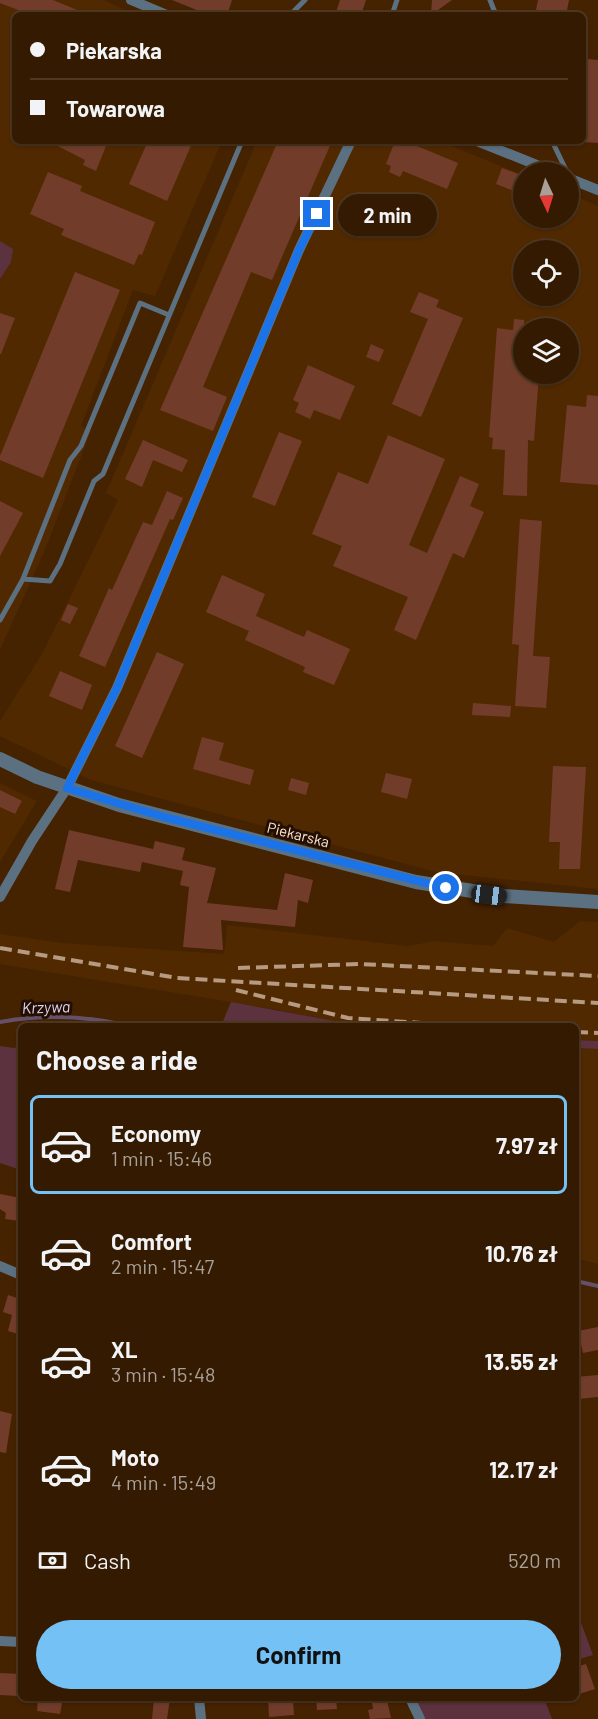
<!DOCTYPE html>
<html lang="en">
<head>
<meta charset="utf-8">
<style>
  body { margin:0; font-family:Barlow,sans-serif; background:#3c230a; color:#f1f3f6; height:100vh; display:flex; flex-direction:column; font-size:22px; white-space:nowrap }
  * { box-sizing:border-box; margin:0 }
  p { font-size:20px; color:#a9a199 }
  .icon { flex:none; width:33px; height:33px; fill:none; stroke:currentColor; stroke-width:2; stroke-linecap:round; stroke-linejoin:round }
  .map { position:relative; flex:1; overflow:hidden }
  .drawer { position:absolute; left:18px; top:1023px; width:561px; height:678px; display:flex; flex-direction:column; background:#341a00; border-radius:9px; box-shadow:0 2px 4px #0004,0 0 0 2px #4e3822 }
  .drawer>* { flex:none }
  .guide { position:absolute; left:12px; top:12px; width:574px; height:132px; border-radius:9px; box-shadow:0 2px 4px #0004,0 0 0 2px #4e3822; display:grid; align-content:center; height:132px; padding:0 18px; background:#341a00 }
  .needle { width:39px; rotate:176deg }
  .fabs { position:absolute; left:513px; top:162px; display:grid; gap:12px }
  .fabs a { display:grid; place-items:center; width:66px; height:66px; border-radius:50%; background:#341a00; box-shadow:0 2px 4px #0004,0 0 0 2px #4e3822; font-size:30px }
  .end { position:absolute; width:27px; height:27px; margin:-14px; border:8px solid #1a73e8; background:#fff; box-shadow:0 0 0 3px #fff }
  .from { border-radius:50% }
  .bubble { position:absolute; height:42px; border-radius:21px; background:#341a00; box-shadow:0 2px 4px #0004,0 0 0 2px #4e3822; font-size:20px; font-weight:700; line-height:42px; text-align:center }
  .car { position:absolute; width:18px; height:36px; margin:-18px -9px; border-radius:8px; box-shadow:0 0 4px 2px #0007; background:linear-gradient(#222 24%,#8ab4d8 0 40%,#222 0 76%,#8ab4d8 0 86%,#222 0) }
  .guide b { display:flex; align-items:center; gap:21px; height:57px; font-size:22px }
  .guide b+b { border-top:2px solid #4e3822 }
  .guide i { width:15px; height:15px; background:#f1f3f6 }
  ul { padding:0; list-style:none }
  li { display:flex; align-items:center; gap:18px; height:99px; margin:0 12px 9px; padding:0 6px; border:3px solid transparent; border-radius:9px }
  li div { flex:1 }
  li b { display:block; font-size:22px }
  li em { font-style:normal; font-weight:700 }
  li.current { border-color:#73c1f5 }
  li>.icon { width:54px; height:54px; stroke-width:1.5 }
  h2 { padding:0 18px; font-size:27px; line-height:72px }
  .pay { display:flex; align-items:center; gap:15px; height:66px; padding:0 18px; font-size:22px }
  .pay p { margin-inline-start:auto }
  .button { display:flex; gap:12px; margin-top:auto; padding:12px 18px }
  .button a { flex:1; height:69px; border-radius:36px; background:#73c1f5; color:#111; font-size:24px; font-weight:700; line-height:69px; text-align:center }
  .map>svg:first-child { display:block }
  .built { fill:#512900; fill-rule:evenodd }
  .green { fill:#5c323f }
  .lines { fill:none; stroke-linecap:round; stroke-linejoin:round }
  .stream { stroke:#65506a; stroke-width:4 }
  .building { fill:#723c2a }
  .service { stroke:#5b7181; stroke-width:5 }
  .minor { stroke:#5b7181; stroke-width:10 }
  .tertiary { stroke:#5b7181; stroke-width:14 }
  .rail { stroke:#b69a82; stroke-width:4; stroke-dasharray:12 6; stroke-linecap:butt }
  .route { stroke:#1a73e8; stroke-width:8 }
  .labels { text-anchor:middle; stroke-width:6; stroke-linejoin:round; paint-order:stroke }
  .street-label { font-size:15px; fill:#ffe7d5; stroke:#230f01 }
  .water-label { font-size:16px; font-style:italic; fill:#ded5f4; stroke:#230f01 }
</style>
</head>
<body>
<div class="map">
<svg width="598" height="1719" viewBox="0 0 598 1719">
  <rect width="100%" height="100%" fill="#452200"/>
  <path class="built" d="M0 0H104L135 15H15V141H222L155 296 133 290 81 426 91 431 45 550 0 650Z
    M257 141H439L523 175 524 218H568L569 193 598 206V889L436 872 91 780 0 736V721L42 654 118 500 106 493ZM524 250H568V296H524ZM524 328H568V374H524Z
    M0 783 37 801 0 862Z
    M580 921 598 922V1041L576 1040V1026H361L327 1022 278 1010 0 964V934L62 943 224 954 227 925 408 946 434 941 493 946 507 928 554 942Z
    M576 1048 598 1049V1264L576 1258Z"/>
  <path class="green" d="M0 241 13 249 11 262 0 279Z
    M231 1002 361 1026H221Z
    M576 1040 598 1041V1049L576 1048Z
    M0 1046 14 1048 21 1046V1170L0 1163Z
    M576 1609 593 1655 576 1660Z
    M544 1698 552 1719H425L415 1699Z"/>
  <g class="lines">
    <path class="stream" d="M0 1022C44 1014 84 1015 128 1026
      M576 1281 598 1286"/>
  </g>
  <path class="building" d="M0 0H53L89 15H31L0 3Z
    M172 0H232L227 15H209Z
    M340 0H366L361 15H335Z
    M432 0H452L431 15Z
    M538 0H569L566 15H535Z
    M587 59 598 60V143L584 142Z
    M48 141H108L96 171 83 165 85 160Z
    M148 141H193L167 201 129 184Z
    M278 141H332L272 280 251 272 203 387 227 397 213 431 160 410Z
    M395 141H405L458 163 447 189 403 171 400 177 389 172 391 166 386 164Z
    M502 168 524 176V195L496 184Z
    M48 172 82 186 80 191 155 222 142 255 139 254 134 265 61 235 64 229 30 214Z
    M75 272 120 290 43 478 0 460V456Z
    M419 292 439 300 436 307 463 318 421 417 392 404 428 319 410 312Z
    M0 313 15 318 1 354H0Z
    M514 319 524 320V374H539L534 441 528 440 527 496 503 495 505 450 492 449 493 438 489 437 497 328 513 330Z
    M371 344 384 350 379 362 366 357Z
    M308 365 355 386 340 420 314 410 310 419 295 412 299 403 293 400Z
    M587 395 598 396V485L560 482 567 405 586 407Z
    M279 432 302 441 275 506 252 497Z
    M388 435 445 459 409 545 427 553 460 476 479 484 470 506 484 512 464 558 453 553 416 640 394 630 408 597 333 566 342 546 312 534 338 472 368 484Z
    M143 440 188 460 182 472 153 460 142 487 125 479Z
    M167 491 183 498 173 520 170 519 105 667 79 656 109 588 112 590 143 522 152 525Z
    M0 501 23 513 0 556Z
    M520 519 542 521 533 656 550 657 546 708 515 706 519 645 512 644Z
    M222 575 265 594 256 616 304 637 307 630 350 649 334 685 303 672 305 667 245 640 249 631 206 612Z
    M68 604 78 608 70 624 61 620Z
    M157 652 184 664 142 758 115 746Z
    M60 671 92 685 82 710 49 696Z
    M473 703 511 706 510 717 472 715Z
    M202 737 224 743 219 760 254 770 250 785 193 769Z
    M553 766 586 767 580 869H559L560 842H549Z
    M386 773 412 779 407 799 381 792Z
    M291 778 309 783 306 795 288 790Z
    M0 790 22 801 15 814 0 807Z
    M69 830 153 849 155 841 185 848 182 860 216 868 207 903 277 910 285 873 313 880 308 903 298 900 295 927 221 920 223 950 183 947 189 887 180 885 183 871 142 862 140 872 78 860 70 892 55 889Z
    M0 1194 21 1198 20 1221 5 1219 6 1213 0 1209Z
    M8 1295 17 1298 21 1296V1335L8 1331 12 1315 3 1312Z
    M598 1327V1350L583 1353 578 1331Z
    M598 1375V1397L577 1399 576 1377Z
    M0 1411 12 1414 6 1453 0 1452Z
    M586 1664 595 1689 576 1695V1667Z
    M0 1673 20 1674 19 1696 0 1695Z
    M38 1698H63L60 1714 37 1711Z
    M154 1698H170L167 1719H152Z
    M268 1698 293 1700 294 1715 269 1717Z
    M316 1698H336L337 1709 317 1710Z
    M387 1700 391 1718 370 1719 368 1710 373 1709 372 1703Z"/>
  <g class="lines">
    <path class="service" d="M490 0 496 15
      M290 15 305 0
      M392 15 397 0
      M552 141 567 172
      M23 579 70 460 81 446 140 303 169 315
      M0 620 23 579 50 581 60 564 94 481 103 474 242 141"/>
    <path class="minor" d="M131 0 167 15
      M477 141 554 172
      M568 178 598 190
      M0 897 32 841 67 788 117 688 299 250 351 141
      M0 1266 21 1275
      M0 1641 21 1642
      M199 1698 201 1719
      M410 1698 420 1719"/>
    <path class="tertiary" d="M0 759 37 777 119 805 416 882 504 896 598 902"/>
    <path class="rail" d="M0 948 177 978 598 1003
      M238 968 361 964 598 976
      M236 990 348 1018 466 1026
      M576 1032 598 1033"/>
  </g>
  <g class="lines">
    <path class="route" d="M317 214 299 250 117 688 67 788 164 817 446 888"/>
  </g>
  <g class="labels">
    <g class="street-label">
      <text transform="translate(298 835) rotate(14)" y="5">Piekarska</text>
    </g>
    <g class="water-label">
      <text transform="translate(46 1007) rotate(-2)" y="6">Krzywa</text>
    </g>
  </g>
</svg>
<div class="fabs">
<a><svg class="needle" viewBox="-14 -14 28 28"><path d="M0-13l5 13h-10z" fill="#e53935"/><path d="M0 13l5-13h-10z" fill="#a9a199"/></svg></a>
<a><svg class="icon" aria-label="locate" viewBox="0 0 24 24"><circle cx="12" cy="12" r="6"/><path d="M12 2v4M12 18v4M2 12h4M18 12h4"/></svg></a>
<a><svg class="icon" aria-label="layers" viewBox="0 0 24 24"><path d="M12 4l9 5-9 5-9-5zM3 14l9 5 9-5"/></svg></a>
</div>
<i class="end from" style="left:446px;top:888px"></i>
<i class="end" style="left:317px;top:214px"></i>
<div class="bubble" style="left:338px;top:194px;width:99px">2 min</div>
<i class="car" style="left:489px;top:895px;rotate:97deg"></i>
<div class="guide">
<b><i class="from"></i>Piekarska</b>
<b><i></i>Towarowa</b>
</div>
<section class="drawer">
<h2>Choose a ride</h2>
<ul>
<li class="current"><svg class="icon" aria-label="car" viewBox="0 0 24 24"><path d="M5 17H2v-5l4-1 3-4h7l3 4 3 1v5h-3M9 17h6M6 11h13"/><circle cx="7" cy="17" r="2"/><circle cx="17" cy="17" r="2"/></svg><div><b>Economy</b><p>1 min · 15:46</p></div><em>7.97 zł</em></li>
<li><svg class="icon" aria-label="car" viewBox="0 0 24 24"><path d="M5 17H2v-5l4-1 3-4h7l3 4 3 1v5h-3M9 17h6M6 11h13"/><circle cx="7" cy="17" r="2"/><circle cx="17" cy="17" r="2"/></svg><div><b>Comfort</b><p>2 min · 15:47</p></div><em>10.76 zł</em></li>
<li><svg class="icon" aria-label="car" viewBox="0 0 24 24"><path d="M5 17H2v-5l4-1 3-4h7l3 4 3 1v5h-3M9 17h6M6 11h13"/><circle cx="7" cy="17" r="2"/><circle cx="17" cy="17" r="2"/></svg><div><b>XL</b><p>3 min · 15:48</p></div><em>13.55 zł</em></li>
<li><svg class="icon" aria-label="car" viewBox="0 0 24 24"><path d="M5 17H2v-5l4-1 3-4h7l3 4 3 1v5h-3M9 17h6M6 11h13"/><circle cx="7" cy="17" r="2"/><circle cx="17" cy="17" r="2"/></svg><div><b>Moto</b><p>4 min · 15:49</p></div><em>12.17 zł</em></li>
</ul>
<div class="pay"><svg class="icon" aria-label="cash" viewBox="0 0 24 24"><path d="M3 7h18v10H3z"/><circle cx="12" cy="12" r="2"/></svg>Cash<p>520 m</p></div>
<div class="button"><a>Confirm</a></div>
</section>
</div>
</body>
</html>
